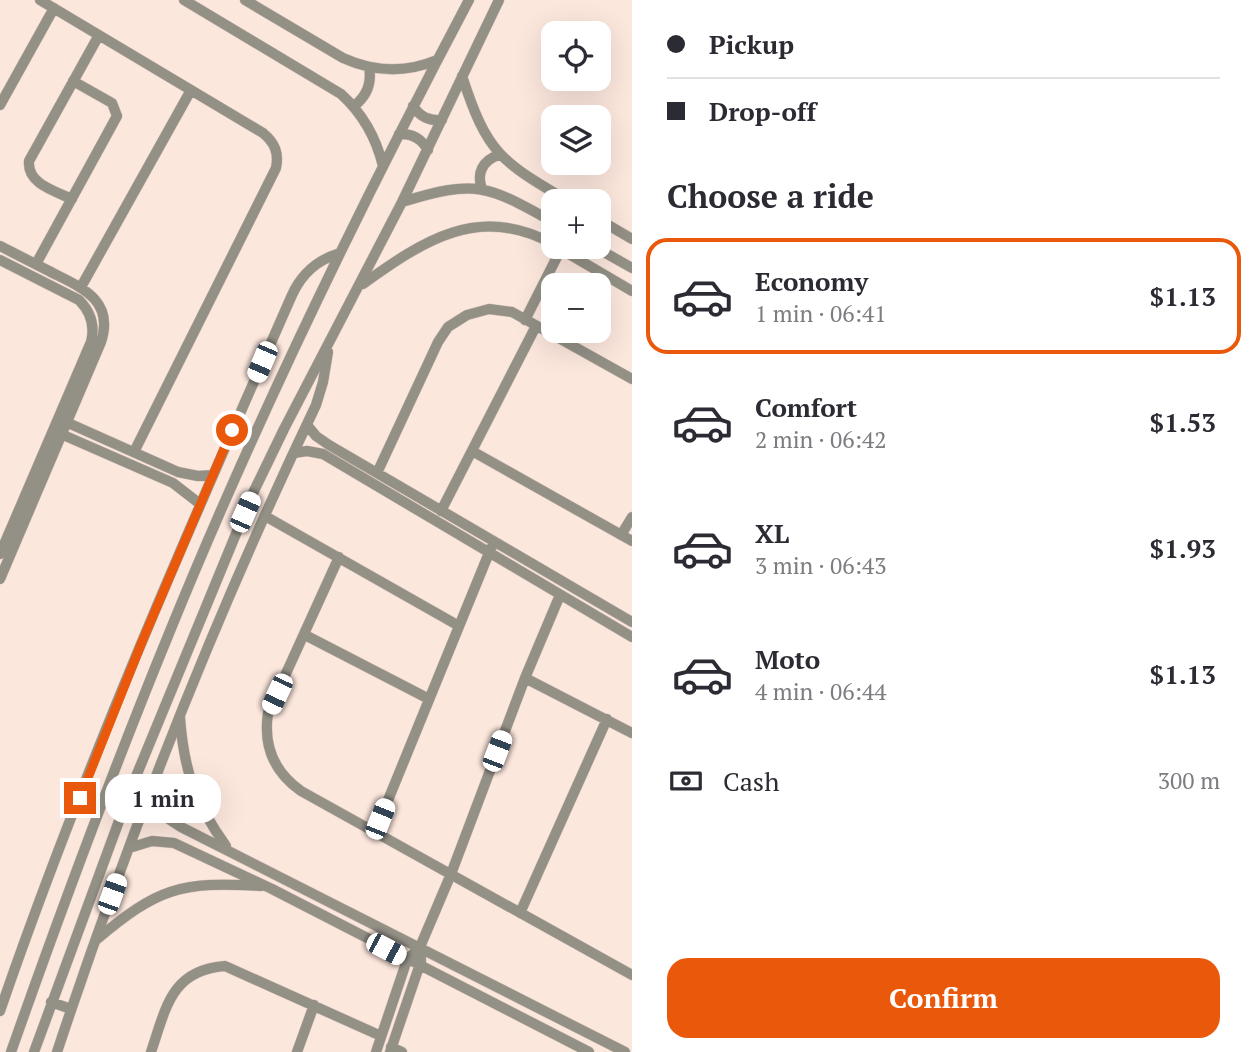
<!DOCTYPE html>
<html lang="en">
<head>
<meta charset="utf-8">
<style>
  body { margin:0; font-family:"PT Serif",serif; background:#f2f2f3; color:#2b2b33; height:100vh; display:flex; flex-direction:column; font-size:26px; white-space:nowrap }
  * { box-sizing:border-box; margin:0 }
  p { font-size:23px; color:#7c7c81 }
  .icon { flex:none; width:38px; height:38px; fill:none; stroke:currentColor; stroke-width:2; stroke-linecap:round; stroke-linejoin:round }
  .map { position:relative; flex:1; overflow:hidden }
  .panel { display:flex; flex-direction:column; background:#fff; width:623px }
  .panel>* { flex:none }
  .guide { display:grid; align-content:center; height:154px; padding:0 35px; background:#fff }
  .tools { position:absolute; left:541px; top:21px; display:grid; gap:14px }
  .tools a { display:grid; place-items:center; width:70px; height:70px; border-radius:14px; background:#fff; box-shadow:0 7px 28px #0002; font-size:35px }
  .end { position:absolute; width:32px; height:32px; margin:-16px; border:9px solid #ea580c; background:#fff; box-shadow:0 0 0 4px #fff }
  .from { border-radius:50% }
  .bubble { position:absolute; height:49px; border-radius:21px; background:#fff; box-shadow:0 7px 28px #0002; font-size:23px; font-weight:800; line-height:49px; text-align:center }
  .car { position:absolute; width:21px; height:42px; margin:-21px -10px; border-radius:9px; box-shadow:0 0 5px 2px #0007; background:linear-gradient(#fff 24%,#345 0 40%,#fff 0 76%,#345 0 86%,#fff 0) }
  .guide b { display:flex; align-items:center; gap:24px; height:66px; font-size:26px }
  .guide b+b { border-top:2px solid #e1e1e2 }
  .guide i { width:18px; height:18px; background:#2b2b33 }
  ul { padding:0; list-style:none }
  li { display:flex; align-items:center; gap:21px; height:116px; margin:0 14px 10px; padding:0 21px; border:4px solid transparent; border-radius:21px }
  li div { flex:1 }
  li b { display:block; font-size:26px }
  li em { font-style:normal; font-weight:800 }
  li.current { border-color:#ea580c }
  li>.icon { width:63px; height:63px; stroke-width:1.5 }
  h2 { padding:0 35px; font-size:32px; line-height:84px }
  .pay { display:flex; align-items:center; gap:18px; height:77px; padding:0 35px; font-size:26px }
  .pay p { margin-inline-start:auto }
  .button { display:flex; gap:14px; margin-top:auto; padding:14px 35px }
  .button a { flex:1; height:80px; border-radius:21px; background:#ea580c; color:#fff; font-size:28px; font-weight:800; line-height:80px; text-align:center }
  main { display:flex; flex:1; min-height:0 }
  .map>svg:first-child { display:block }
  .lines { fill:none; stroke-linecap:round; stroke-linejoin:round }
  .minor-casing { stroke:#d7c4bb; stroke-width:11 }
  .minor { stroke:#939086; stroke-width:10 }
  .route { stroke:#ea580c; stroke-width:9 }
</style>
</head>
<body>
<main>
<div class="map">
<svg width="632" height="1052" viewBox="0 0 632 1052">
  <rect width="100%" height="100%" fill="#fce7dd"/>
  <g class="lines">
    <defs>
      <path id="minor" d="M40 0 263 133C275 143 279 153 276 168L134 452
        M184 0 341 94C363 114 376 137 383 166
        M245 0 343 58C374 72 406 73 437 60
        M462 76C487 153 500 161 568 201
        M0 105 54 8
        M354 106C367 96 372 83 369 67
        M413 106C420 117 429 121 442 120
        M399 134C412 133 421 138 428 150
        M482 189C476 173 483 160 499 155
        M72 199C55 191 27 184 29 161L99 35
        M402 202C476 179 487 185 553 222
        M598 219 632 239
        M0 246C16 254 33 263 49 271 80 287 115 299 101 342L0 579
        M557 247 632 291
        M595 247 632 268
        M0 260 79 300C91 312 95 326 91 342L0 554
        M36 264 117 116 112 103 73 81
        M363 284C423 241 479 203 553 244
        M81 287 191 90
        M525 320 562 247
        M66 422 178 472 198 476 213 475
        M307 425 316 436 329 445 632 622
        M61 434 173 483 200 504
        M472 451 632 541
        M294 453 307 451 323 454 632 637
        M377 473 438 342 448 327 467 315 489 309 512 312 632 379
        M441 511 536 326
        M265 516 459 626
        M621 535 632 517
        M339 557 268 713C263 746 274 772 301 791L632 975
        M305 635 429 699
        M525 678 632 733
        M180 718C184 771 195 803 226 846
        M149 795 164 816 181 827 625 1052
        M375 832 491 548
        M129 848 152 841 174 843 272 889 589 1052
        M520 913 607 719
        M96 940C158 888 180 881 261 886
        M51 1002 71 1009
        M0 1011C84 767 188 531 292 295 302 273 317 260 340 253
        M391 1047 402 1052
        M11 1052C61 910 113 770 170 631 258 415 360 206 469 0
        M34 1052 130 791 252 495 284 429 402 202 499 0
        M57 1052C130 832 216 614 316 405L323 382 328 352
        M151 1052C166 1008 171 970 225 966L381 1036
        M297 1052 314 1005
        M376 1052 407 960 420 947 451 874 525 678 560 595
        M390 1052 421 961 420 947"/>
    </defs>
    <use href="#minor" class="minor-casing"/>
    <use href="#minor" class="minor"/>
  </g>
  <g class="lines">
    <path class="route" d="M80 798 142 642 232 430"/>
  </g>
</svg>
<div class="tools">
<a><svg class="icon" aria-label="locate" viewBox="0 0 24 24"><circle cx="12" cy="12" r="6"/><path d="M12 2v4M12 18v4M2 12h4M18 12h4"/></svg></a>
<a><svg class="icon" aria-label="layers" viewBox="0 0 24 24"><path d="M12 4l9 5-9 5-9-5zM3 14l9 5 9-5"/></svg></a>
<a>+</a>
<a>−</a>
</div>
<i class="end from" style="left:232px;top:430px"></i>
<i class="end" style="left:80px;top:798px"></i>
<div class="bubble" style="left:105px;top:774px;width:116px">1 min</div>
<i class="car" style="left:262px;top:362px;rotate:203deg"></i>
<i class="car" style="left:245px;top:512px;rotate:24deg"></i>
<i class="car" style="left:277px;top:694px;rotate:205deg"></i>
<i class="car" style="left:497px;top:751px;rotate:21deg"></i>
<i class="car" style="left:380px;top:819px;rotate:22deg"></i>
<i class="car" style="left:112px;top:894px;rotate:20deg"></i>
<i class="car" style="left:386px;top:949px;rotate:118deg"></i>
</div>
<section class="panel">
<div class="guide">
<b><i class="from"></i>Pickup</b>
<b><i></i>Drop-off</b>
</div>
<h2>Choose a ride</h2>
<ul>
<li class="current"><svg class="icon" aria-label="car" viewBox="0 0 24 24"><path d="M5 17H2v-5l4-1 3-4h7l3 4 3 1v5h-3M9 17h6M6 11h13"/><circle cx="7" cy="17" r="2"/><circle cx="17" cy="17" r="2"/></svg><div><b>Economy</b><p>1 min · 06:41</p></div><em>$1.13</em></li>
<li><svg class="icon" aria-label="car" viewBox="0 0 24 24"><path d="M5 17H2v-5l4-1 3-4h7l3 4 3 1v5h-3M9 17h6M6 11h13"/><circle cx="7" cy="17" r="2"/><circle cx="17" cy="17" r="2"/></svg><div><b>Comfort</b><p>2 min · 06:42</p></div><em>$1.53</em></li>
<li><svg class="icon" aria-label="car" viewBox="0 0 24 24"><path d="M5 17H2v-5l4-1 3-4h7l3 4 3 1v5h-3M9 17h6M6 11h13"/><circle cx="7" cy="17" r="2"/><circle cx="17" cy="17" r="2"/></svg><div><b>XL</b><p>3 min · 06:43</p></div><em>$1.93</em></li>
<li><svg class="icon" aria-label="car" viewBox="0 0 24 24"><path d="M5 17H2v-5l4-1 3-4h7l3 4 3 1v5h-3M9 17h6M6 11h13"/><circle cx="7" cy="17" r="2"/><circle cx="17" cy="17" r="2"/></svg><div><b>Moto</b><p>4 min · 06:44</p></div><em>$1.13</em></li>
</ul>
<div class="pay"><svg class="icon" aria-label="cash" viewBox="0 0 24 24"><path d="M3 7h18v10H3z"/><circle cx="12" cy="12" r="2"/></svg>Cash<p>300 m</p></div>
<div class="button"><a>Confirm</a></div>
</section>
</main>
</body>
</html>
